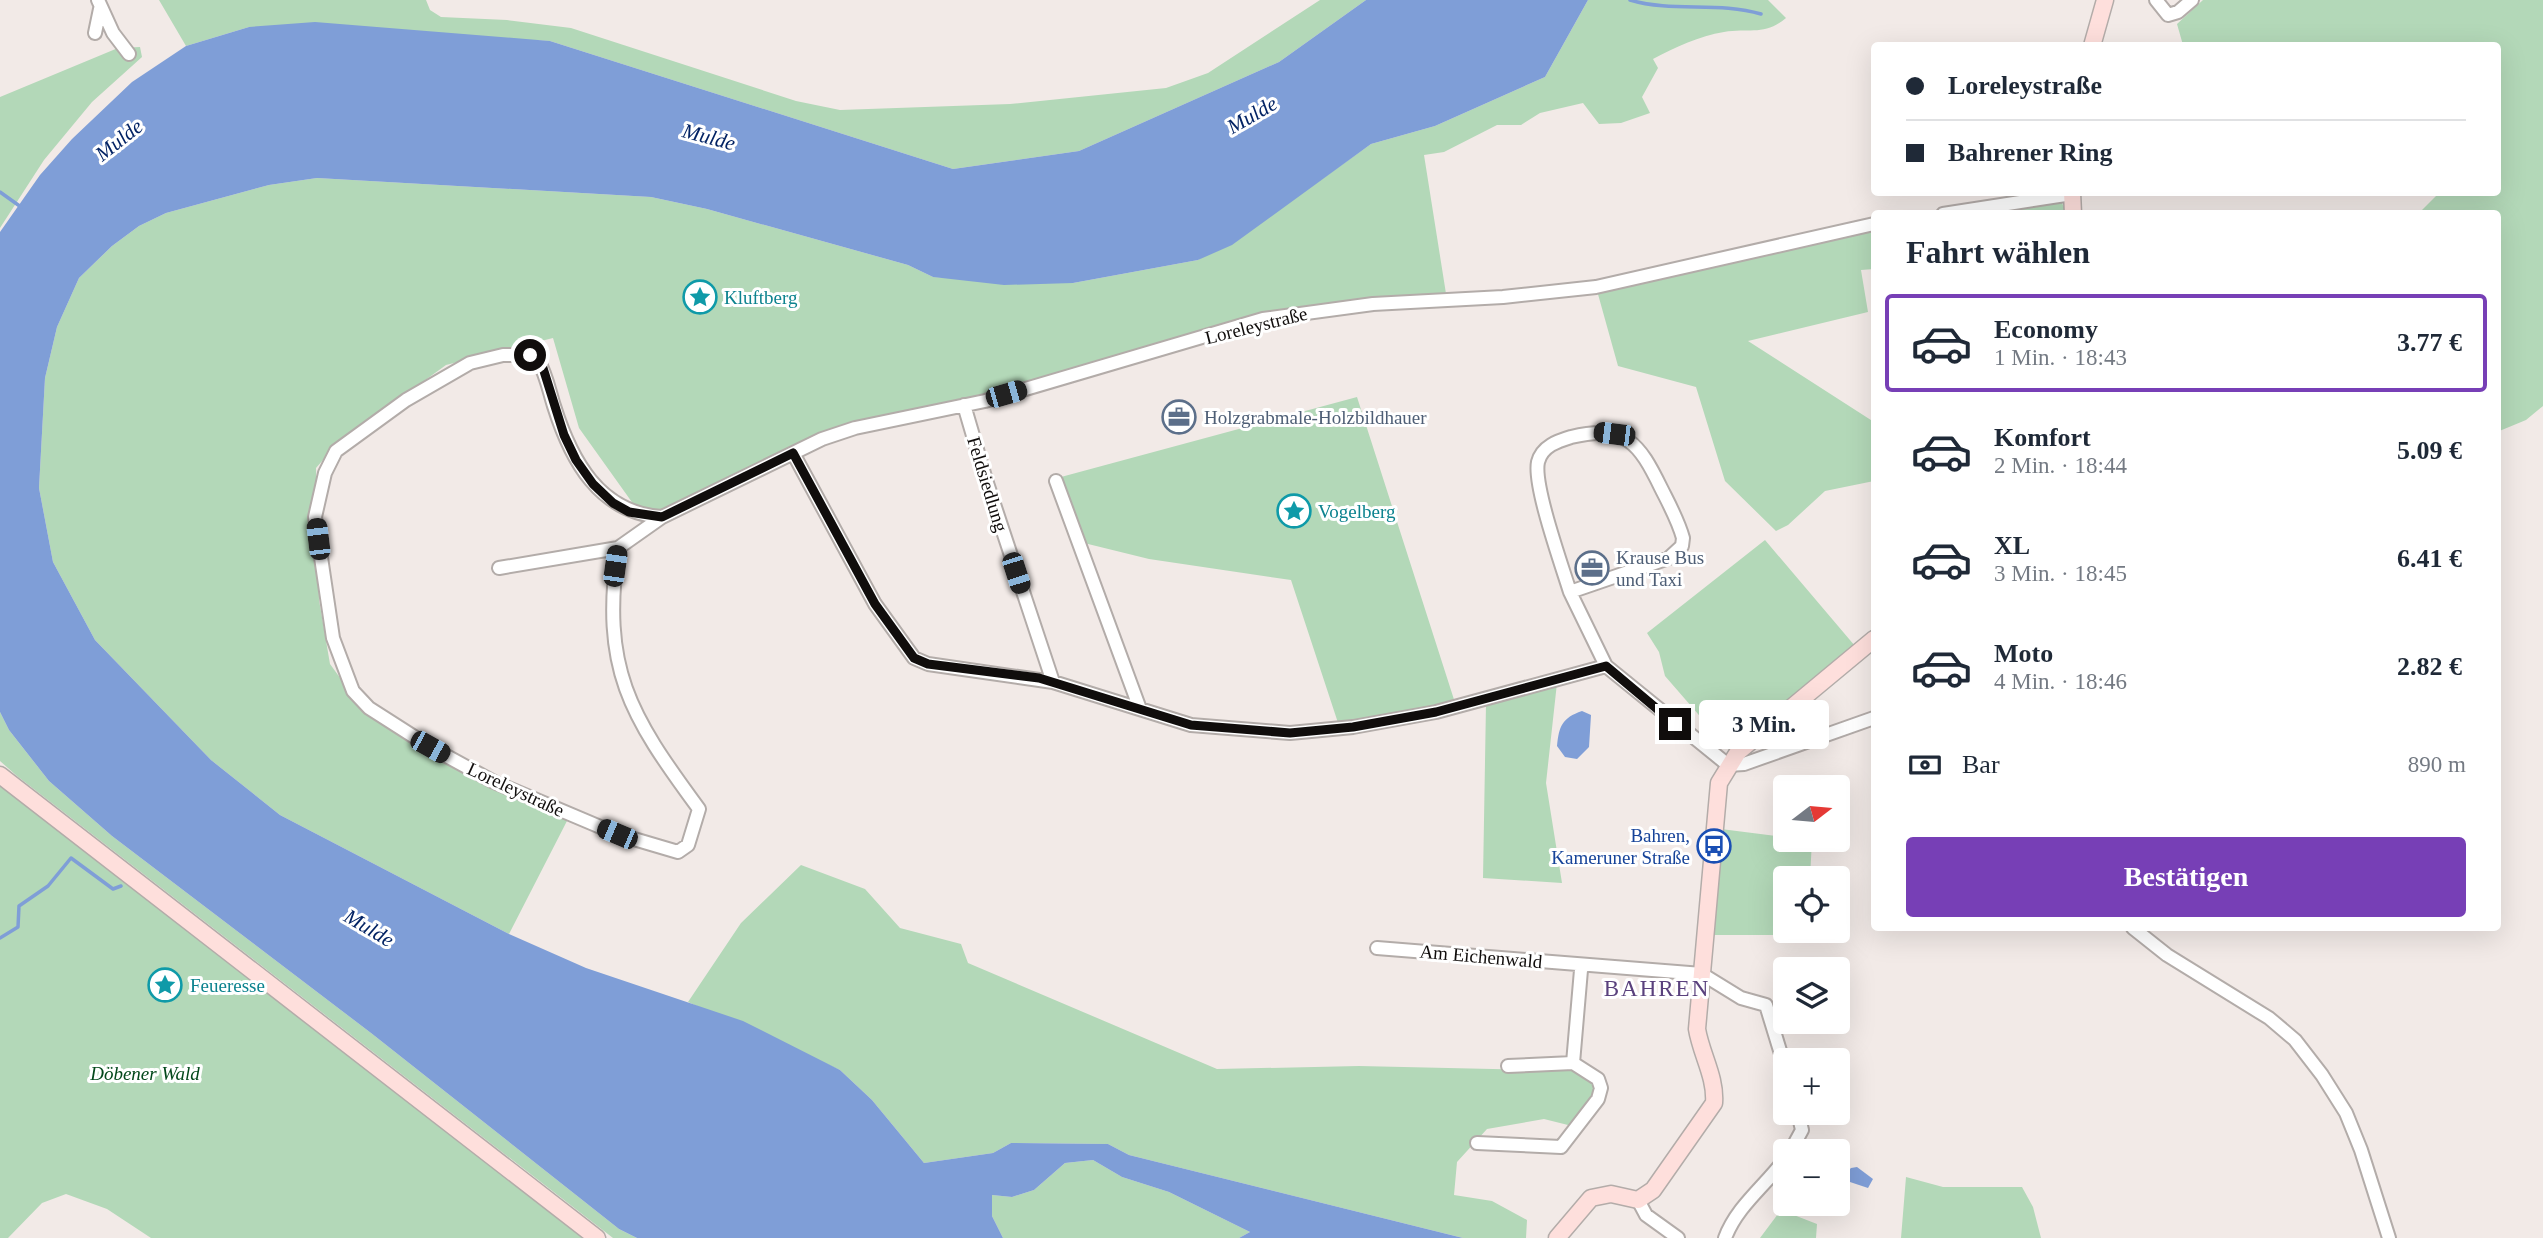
<!DOCTYPE html>
<html lang="de">
<head>
<meta charset="utf-8">
<style>
  body { margin:0; font-family:Georgia,serif; background:#f6f6f7; color:#1f2937; height:100vh; display:flex; flex-direction:column; font-size:26px; white-space:nowrap }
  * { box-sizing:border-box; margin:0 }
  p { font-size:23px; color:#747a83 }
  .icon { flex:none; width:38px; height:38px; fill:none; stroke:currentColor; stroke-width:2; stroke-linecap:round; stroke-linejoin:round }
  .map { position:relative; flex:1; overflow:hidden }
  .panel { position:absolute; left:1871px; top:210px; width:630px; height:721px; display:flex; flex-direction:column; background:#fff; border-radius:7px; box-shadow:0 7px 28px #0002 }
  .panel>* { flex:none }
  .hud { position:absolute; left:1871px; top:42px; width:630px; height:154px; border-radius:7px; box-shadow:0 7px 28px #0002; display:grid; align-content:center; height:154px; padding:0 35px; background:#fff }
  .needle { width:46px; rotate:74deg }
  .controls { position:absolute; left:1773px; top:775px; display:grid; gap:14px }
  .controls a { display:grid; place-items:center; width:77px; height:77px; border-radius:7px; background:#fff; box-shadow:0 7px 28px #0002; font-size:35px }
  .end { position:absolute; width:32px; height:32px; margin:-16px; border:9px solid #100d0c; background:#fff; box-shadow:0 0 0 4px #fff }
  .from { border-radius:50% }
  .bubble { position:absolute; height:49px; border-radius:7px; background:#fff; box-shadow:0 7px 28px #0002; font-size:23px; font-weight:700; line-height:49px; text-align:center }
  .car { position:absolute; width:21px; height:42px; margin:-21px -10px; border-radius:9px; box-shadow:0 0 5px 2px #0007; background:linear-gradient(#222 24%,#8ab4d8 0 40%,#222 0 76%,#8ab4d8 0 86%,#222 0) }
  .hud b { display:flex; align-items:center; gap:24px; height:66px; font-size:26px }
  .hud b+b { border-top:2px solid #e0e1e3 }
  .hud i { width:18px; height:18px; background:#1f2937 }
  ul { padding:0; list-style:none }
  li { display:flex; align-items:center; gap:21px; height:98px; margin:0 14px 10px; padding:0 21px; border:4px solid transparent; border-radius:7px }
  li div { flex:1 }
  li b { display:block; font-size:26px }
  li em { font-style:normal; font-weight:700 }
  li.on { border-color:#773fb6 }
  li>.icon { width:63px; height:63px; stroke-width:1.5 }
  h2 { padding:0 35px; font-size:32px; line-height:84px }
  .pay { display:flex; align-items:center; gap:18px; height:77px; padding:0 35px; font-size:26px }
  .pay p { margin-inline-start:auto }
  .action { display:flex; gap:14px; margin-top:auto; padding:14px 35px }
  .action a { flex:1; height:80px; border-radius:7px; background:#773fb6; color:#fff; font-size:28px; font-weight:700; line-height:80px; text-align:center }
  .map>svg:first-child { display:block }
  .green { fill:#b3d8b8 }
  .water { fill:#7f9ed7 }
  .lines { fill:none; stroke-linecap:round; stroke-linejoin:round }
  .stream { stroke:#7f9ed7; stroke-width:3.5 }
  .street-casing { stroke:#b3aca9; stroke-width:16 }
  .secondary-casing { stroke:#b3aca9; stroke-width:19 }
  .street { stroke:#fff; stroke-width:12 }
  .secondary { stroke:#fedfdc; stroke-width:16 }
  .route { stroke:#100d0c; stroke-width:9 }
  .labels { text-anchor:middle; stroke-width:6; stroke-linejoin:round; paint-order:stroke }
  .culture-label { font-size:19px; fill:#0d838f; stroke:#fff; text-anchor:start }
  .street-label { font-size:19px; fill:#100d0c; stroke:#fff }
  .service-label { font-size:19px; fill:#4e5e75; stroke:#fff; text-anchor:start }
  .transit-label { font-size:19px; fill:#164399; stroke:#fff; text-anchor:end }
  .park-label { font-size:19px; font-style:italic; fill:#03481b; stroke:#fff }
  .water-label { font-size:21px; font-style:italic; fill:#032364; stroke:#fff }
  .quarter-label { font-size:23px; letter-spacing:2px; fill:#5a417d; stroke:#fff }
</style>
</head>
<body>
<div class="map">
<svg width="2543" height="1238" viewBox="0 0 2543 1238">
  <rect width="100%" height="100%" fill="#f2eae7"/>
  <path class="green" d="M159 0H426L430 10 441 17 507 20 571 28 796 101 840 110 1010 104 1166 88 1208 73 1320 0H1366L1279 62 1079 151 953 169 550 41 249 27 186 46Z
    M1588 0H1768L1786 18C1765 36 1750 28 1724 32 1699 36 1676 47 1653 59L1658 68 1642 97 1650 113 1621 123 1599 124 1583 103 1540 113 1521 125H1497L1444 152 1424 155 1447 300 1322 309 963 408 803 444 644 519 579 428 553 338 446 365 336 445 316 468 319 600 330 664 367 715 568 819 509 934 280 815 211 760 95 640 53 562 39 488 45 378 57 327 79 278 112 246 139 226 166 213 269 185 317 178 651 197 707 209 908 265 933 277 1073 283 1198 260 1277 211 1371 144 1435 126 1545 77Z
    M2203 0H2543V406L2526 420 2497 432V214L2419 213 2439 193 2497 192V46L2183 45 2177 24Z
    M140 47 142 57 92 102 44 160 0 228V97L118 48Z
    M2047 201 2062 203 2067 213 1969 214Z
    M1874 226V269L1861 270 1868 312 1748 341 1874 422V481L1825 491 1788 525 1776 531 1725 481 1696 387 1618 366 1596 287Z
    M1357 397 1458 712 1342 735 1291 580 1149 559 1084 543 1061 477Z
    M1765 540 1855 646 1731 752 1665 676 1659 652 1647 633Z
    M1557 683 1546 783 1562 883 1483 878 1486 704Z
    M0 712 9 730 49 781 112 836 371 1033 619 1229 637 1238H613L17 776 0 761Z
    M0 783 588 1238H151L107 1209 66 1194 42 1203 8 1238H0Z
    M1721 829 1785 837V840H1812L1810 878H1785V931H1809V935H1711Z
    M801 865 865 889 900 928 961 944 968 963 1217 1069 1359 1066 1578 1071 1592 1080 1597 1089 1593 1100 1572 1126 1544 1119 1487 1129 1457 1162 1454 1195 1492 1201 1527 1220 1526 1238H1463L1129 1155 1108 1144 1011 1143 993 1153 924 1163 872 1100 840 1070 688 1002 741 923Z
    M1093 1160 1122 1177 1169 1192 1250 1232 1239 1238H1003L992 1216V1195L1012 1197 1034 1190 1065 1163Z
    M1906 1177 1943 1187H2022L2033 1207 2041 1238H1901Z
    M1781 1210 1817 1224 1816 1238H1760Z"/>
  <path class="water" d="M1366 0H1588L1545 77 1435 126 1371 144 1232 245 1198 260 1073 283 1004 285 933 277 908 265 707 209 651 197 317 178 269 185 166 213 139 226 112 246 79 278 57 327 45 378 39 488 53 562 95 640 211 760 280 815 509 934 586 968 743 1021 840 1070 872 1100 924 1163 993 1153 1011 1143 1108 1144 1129 1155 1463 1238H1239L1250 1232 1169 1192 1122 1177 1093 1160 1065 1163 1034 1190 1012 1197 992 1195V1216L1003 1238H637L619 1229 371 1033 112 836 49 781 9 730 0 712V232L40 175 72 139 132 82 186 46 249 27 315 22 550 41 953 169 1079 151 1279 62Z
    M1582 711 1591 715 1589 747 1577 759 1565 757 1557 746C1559 726 1562 718 1582 711Z
    M1857 1167 1873 1179 1868 1188 1847 1181 1846 1173 1851 1168Z"/>
  <g class="lines">
    <path class="stream" d="M1630 0C1673 13 1718 1 1761 14
      M0 192 21 207
      M0 938 18 927 19 906 48 886 71 858 113 889 121 886"/>
    <defs>
      <path id="street" d="M98 0 113 33 129 54
        M2156 0 2168 15 2178 12 2192 0
        M95 33 100 9
        M1943 214 2072 194
        M964 405 986 480 1053 682
        M793 453 875 604 914 658 928 664 1053 682 1191 725 1290 733 1353 727 1436 712 1606 666
        M1056 481 1140 709
        M662 517C599 513 571 460 554 406 549 390 546 374 538 360L530 355H503L470 363 406 400 336 451 325 473 315 517 333 638 353 691 369 708 430 747 494 782 617 834 678 852 688 845 699 809C629 714 601 669 618 548L662 517 822 439 855 428 985 401 1263 319 1373 304 1503 297 1596 287 1874 224
        M499 568 618 548
        M1570 592C1562 566 1533 485 1538 462 1542 446 1558 441 1571 437 1626 424 1639 443 1661 488 1669 504 1678 520 1683 538L1682 546 1669 558 1570 592 1606 666 1728 765 1744 764 1874 718
        M1776 720 1790 747
        M2133 928 2167 955 2269 1018 2295 1040 2322 1075 2346 1113 2361 1150 2389 1238
        M1377 948 1702 974 1741 998 1766 1005 1785 1067
        M1573 1063 1581 970 1584 965
        M1477 1143 1561 1147 1598 1099 1601 1088 1598 1079 1573 1063 1508 1066
        M1790 1152 1802 1130 1798 1113
        M1638 1200 1646 1215 1678 1238
        M1725 1238C1737 1206 1765 1186 1785 1159"/>
      <path id="secondary" d="M2092 46 2105 0
        M2072 192 2073 214
        M0 775 597 1238
        M1557 1238 1591 1198 1611 1194 1638 1200 1653 1190 1714 1103C1716 1077 1701 1054 1697 1029L1719 783 1738 752 1874 639"/>
    </defs>
    <use href="#street" class="street-casing"/>
    <use href="#secondary" class="secondary-casing"/>
    <use href="#street" class="street"/>
    <use href="#secondary" class="secondary"/>
  </g>
  <g class="lines">
    <path class="route" d="M530 355 538 360 543 368 564 435 576 460 593 484 613 503 629 512 662 517 793 453 875 604 914 658 928 664 1039 678 1191 725 1290 733 1353 727 1436 712 1606 666 1675 724"/>
  </g>
  <defs>
    <symbol id="sight-ring" viewBox="-11 -11 22 22"><circle r="9.5" fill="#fff" stroke="#0f9aa8" stroke-width="1.5"/><path d="M0-6L1.8-2.2L6-1.7L2.9 1.2L3.7 5.4L0 3.3L-3.7 5.4L-2.9 1.2L-6-1.7L-1.8-2.2Z" fill="#0f9aa8"/></symbol>
    <symbol id="office-ring" viewBox="-11 -11 22 22"><circle r="9.5" fill="#fff" stroke="#5c6f8a" stroke-width="1.5"/><path d="M-6-3h4V-5.5h4V-3h4V5H-6ZM-1-4.5V-3h2v-1.5ZM-6 0V1H6V0Z" fill="#5c6f8a"/></symbol>
    <symbol id="bus-ring" viewBox="-11 -11 22 22"><circle r="9.5" fill="#fff" stroke="#1a4fb4" stroke-width="1.5"/><path d="M-5-6H5V4H4V6H2V4H-2V6H-4V4H-5ZM-3.5-4V0h7V-4ZM-3.5 1.2v1.5H-2V1.2ZM2 1.2v1.5H3.5V1.2Z" fill="#1a4fb4"/></symbol>
  </defs>
  <g fill-rule="evenodd">
    <use href="#sight-ring" x="681" y="278" width="38" height="38"/>
    <use href="#office-ring" x="1160" y="398" width="38" height="38"/>
    <use href="#sight-ring" x="1275" y="492" width="38" height="38"/>
    <use href="#office-ring" x="1573" y="549" width="38" height="38"/>
    <use href="#bus-ring" x="1695" y="827" width="38" height="38"/>
    <use href="#sight-ring" x="146" y="966" width="38" height="38"/>
  </g>
  <g class="labels">
    <g class="culture-label">
      <text x="724" y="304">Kluftberg</text>
      <text x="1318" y="518">Vogelberg</text>
      <text x="190" y="992">Feueresse</text>
    </g>
    <g class="street-label">
      <text transform="translate(1256 325) rotate(-14)" y="7">Loreleystraße</text>
      <text transform="translate(988 484) rotate(73)" y="7">Feldsiedlung</text>
      <text transform="translate(516 789) rotate(25)" y="7">Loreleystraße</text>
      <text transform="translate(1481 956) rotate(5)" y="7">Am Eichenwald</text>
    </g>
    <g class="service-label">
      <text x="1204" y="424">Holzgrabmale-Holzbildhauer</text>
      <text x="1616" y="564">Krause Bus<tspan x="1616" dy="22">und Taxi</tspan></text>
    </g>
    <g class="transit-label">
      <text x="1690" y="842">Bahren,<tspan x="1690" dy="22">Kameruner Straße</tspan></text>
    </g>
    <g class="park-label">
      <text x="145" y="1080">Döbener Wald</text>
    </g>
    <g class="water-label">
      <text transform="translate(1252 115) rotate(-30)" y="7">Mulde</text>
      <text transform="translate(709 137) rotate(15)" y="7">Mulde</text>
      <text transform="translate(119 140) rotate(-38)" y="7">Mulde</text>
      <text transform="translate(369 928) rotate(31)" y="7">Mulde</text>
    </g>
    <g class="quarter-label">
      <text x="1657" y="996">BAHREN</text>
    </g>
  </g>
</svg>
<div class="controls">
<a><svg class="needle" viewBox="-14 -14 28 28"><path d="M0-13l5 13h-10z" fill="#e53935"/><path d="M0 13l5-13h-10z" fill="#747a83"/></svg></a>
<a><svg class="icon" aria-label="locate" viewBox="0 0 24 24"><circle cx="12" cy="12" r="6"/><path d="M12 2v4M12 18v4M2 12h4M18 12h4"/></svg></a>
<a><svg class="icon" aria-label="layers" viewBox="0 0 24 24"><path d="M12 4l9 5-9 5-9-5zM3 14l9 5 9-5"/></svg></a>
<a>+</a>
<a>−</a>
</div>
<i class="end from" style="left:530px;top:355px"></i>
<i class="end" style="left:1675px;top:724px"></i>
<div class="bubble" style="left:1699px;top:700px;width:130px">3 Min.</div>
<i class="car" style="left:1006px;top:394px;rotate:74deg"></i>
<i class="car" style="left:1614px;top:434px;rotate:277deg"></i>
<i class="car" style="left:318px;top:539px;rotate:353deg"></i>
<i class="car" style="left:615px;top:566px;rotate:8deg"></i>
<i class="car" style="left:1016px;top:573px;rotate:162deg"></i>
<i class="car" style="left:430px;top:747px;rotate:119deg"></i>
<i class="car" style="left:617px;top:834px;rotate:293deg"></i>
<div class="hud">
<b><i class="from"></i>Loreleystraße</b>
<b><i></i>Bahrener Ring</b>
</div>
<section class="panel">
<h2>Fahrt wählen</h2>
<ul>
<li class="on"><svg class="icon" aria-label="car" viewBox="0 0 24 24"><path d="M5 17H2v-5l4-1 3-4h7l3 4 3 1v5h-3M9 17h6M6 11h13"/><circle cx="7" cy="17" r="2"/><circle cx="17" cy="17" r="2"/></svg><div><b>Economy</b><p>1 Min. · 18:43</p></div><em>3.77 €</em></li>
<li><svg class="icon" aria-label="car" viewBox="0 0 24 24"><path d="M5 17H2v-5l4-1 3-4h7l3 4 3 1v5h-3M9 17h6M6 11h13"/><circle cx="7" cy="17" r="2"/><circle cx="17" cy="17" r="2"/></svg><div><b>Komfort</b><p>2 Min. · 18:44</p></div><em>5.09 €</em></li>
<li><svg class="icon" aria-label="car" viewBox="0 0 24 24"><path d="M5 17H2v-5l4-1 3-4h7l3 4 3 1v5h-3M9 17h6M6 11h13"/><circle cx="7" cy="17" r="2"/><circle cx="17" cy="17" r="2"/></svg><div><b>XL</b><p>3 Min. · 18:45</p></div><em>6.41 €</em></li>
<li><svg class="icon" aria-label="car" viewBox="0 0 24 24"><path d="M5 17H2v-5l4-1 3-4h7l3 4 3 1v5h-3M9 17h6M6 11h13"/><circle cx="7" cy="17" r="2"/><circle cx="17" cy="17" r="2"/></svg><div><b>Moto</b><p>4 Min. · 18:46</p></div><em>2.82 €</em></li>
</ul>
<div class="pay"><svg class="icon" aria-label="cash" viewBox="0 0 24 24"><path d="M3 7h18v10H3z"/><circle cx="12" cy="12" r="2"/></svg>Bar<p>890 m</p></div>
<div class="action"><a>Bestätigen</a></div>
</section>
</div>
</body>
</html>
